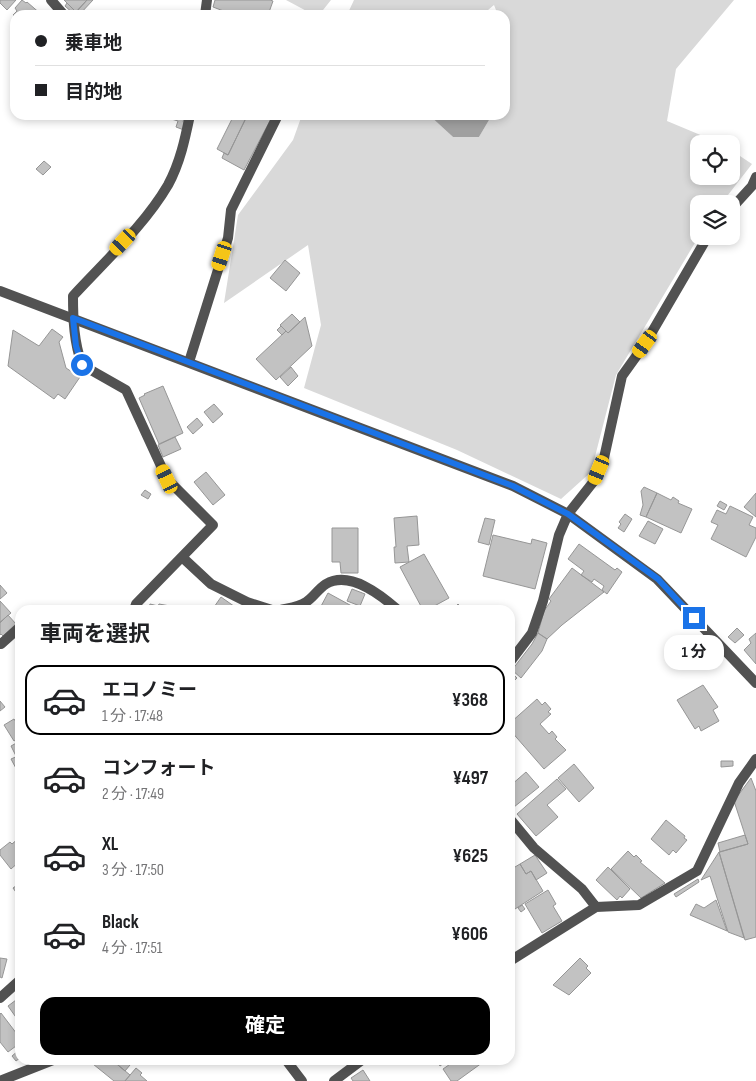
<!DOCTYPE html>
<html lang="ja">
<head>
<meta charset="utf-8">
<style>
  body { margin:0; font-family:"Sofia Sans Condensed","Noto Sans JP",sans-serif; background:#f6f6f6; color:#202124; height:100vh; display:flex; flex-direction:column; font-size:19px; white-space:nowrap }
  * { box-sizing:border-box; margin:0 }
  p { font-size:16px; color:#757577 }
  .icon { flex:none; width:28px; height:28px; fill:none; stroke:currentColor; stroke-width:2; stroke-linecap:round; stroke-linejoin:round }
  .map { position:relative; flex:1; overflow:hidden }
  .side { position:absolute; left:15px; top:605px; width:500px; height:460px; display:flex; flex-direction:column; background:#fff; border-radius:15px; box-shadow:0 2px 8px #0003 }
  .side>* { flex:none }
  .hud { position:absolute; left:10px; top:10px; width:500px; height:110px; border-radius:15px; box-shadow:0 2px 8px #0003; display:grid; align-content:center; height:110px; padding:0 25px; background:#fff }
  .tools { position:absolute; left:690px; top:135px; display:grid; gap:10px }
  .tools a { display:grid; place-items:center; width:50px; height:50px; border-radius:10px; background:#fff; box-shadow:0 2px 8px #0003; font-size:25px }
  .end { position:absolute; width:22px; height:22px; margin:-11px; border:6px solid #1a73e8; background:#fff; box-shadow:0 0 0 2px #fff }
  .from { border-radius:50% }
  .bubble { position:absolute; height:35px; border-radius:15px; background:#fff; box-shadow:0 2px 8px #0003; font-size:16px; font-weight:700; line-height:35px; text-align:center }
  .car { position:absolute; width:15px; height:30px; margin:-15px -8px; border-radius:6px; box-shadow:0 0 4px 1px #0007; background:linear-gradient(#f5c518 24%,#345 0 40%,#f5c518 0 76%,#345 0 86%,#f5c518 0) }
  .hud b { display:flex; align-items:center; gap:18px; height:48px; font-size:19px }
  .hud b+b { border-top:1px solid #e0e0e0 }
  .hud i { width:12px; height:12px; background:#202124 }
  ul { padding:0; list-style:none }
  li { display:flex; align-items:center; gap:15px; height:70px; margin:0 10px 8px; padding:0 15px; border:2px solid transparent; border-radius:15px }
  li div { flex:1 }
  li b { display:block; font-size:19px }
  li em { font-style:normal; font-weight:700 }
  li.on { border-color:#000 }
  li>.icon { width:45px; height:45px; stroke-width:1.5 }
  h2 { padding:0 25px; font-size:22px; line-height:60px }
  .button { display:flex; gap:10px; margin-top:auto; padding:10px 25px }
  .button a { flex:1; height:58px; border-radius:15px; background:#000; color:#fff; font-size:20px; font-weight:700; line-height:58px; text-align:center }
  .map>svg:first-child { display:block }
  .green { fill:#d9d9d9 }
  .water { fill:#a0a0a0 }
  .building { fill:#c2c2c2; stroke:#969696 }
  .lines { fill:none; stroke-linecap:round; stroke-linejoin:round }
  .minor { stroke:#525252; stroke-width:10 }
  .tertiary { stroke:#525252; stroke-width:10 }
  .route { stroke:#1a73e8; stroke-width:6 }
</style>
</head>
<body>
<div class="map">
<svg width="756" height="1081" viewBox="0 0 756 1081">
  <rect width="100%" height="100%" fill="#fff"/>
  <path class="green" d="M286 0H331L319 15H314Z
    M354 0H734L676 69 667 121 722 144H699V176H731V150L752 164 721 204H699V236L616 375 591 472 561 499 457 450 304 388 321 325 308 245 224 303 238 215 293 140 302 115H429L453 137H479L492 115H505V84L507 78 505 15H498L494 5 482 15H347Z"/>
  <path class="water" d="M429 115H492L479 137H453Z"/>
  <path class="building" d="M0 0H16L7 10 0 3Z
    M22 0 26 3 27 2 42 15 15 16 13 15 17 11 15 8Z
    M64 0H87L76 12Z
    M87 0H93L79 15H75L65 6 67 3 76 12Z
    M215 0H270L273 1 268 15H234L213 7Z
    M158 115H185L183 122 186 123 184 130 176 127 178 121Z
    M234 115 245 120 228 155 217 149Z
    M244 115H273L244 170 222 158 224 153 228 155 245 120 242 118Z
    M44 161 51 167 43 175 36 169Z
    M285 260 300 273 286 291 270 278Z
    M292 314 300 322 288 333 280 325Z
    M305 317 312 346 276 380 256 359 286 331 288 333Z
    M281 326 286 331 282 335 277 330Z
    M52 329 63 337 59 342 66 368 80 377 65 399 58 394 54 399 8 366 13 330 39 346Z
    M291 367 298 376 288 386 280 377Z
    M163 386 183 433 159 444 139 398 145 395 144 394Z
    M214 404 223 414 213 423 204 412Z
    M197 418 203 425 193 434 187 427Z
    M175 437 181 449 163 457 158 445Z
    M206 472 225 495 213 505 194 482Z
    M644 487 657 493 646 517 640 515 643 505 641 491Z
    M145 490 151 494 148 499 141 495Z
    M657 493 671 500 673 497 679 501 678 503 692 509 681 533 646 517Z
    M756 493V517L744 507Z
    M720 501 727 505 724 510 717 506Z
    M730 506 753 517 749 525 756 528V537L746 557 711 539 718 525 711 522 717 510 726 514Z
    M625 514 632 519 624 532 618 528 621 524 619 522Z
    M417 516 419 545 407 546 409 562 395 563 394 547H396L394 518Z
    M485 518 495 520 489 545 478 542Z
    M648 521 663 529 655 544 639 536Z
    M332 528H358V573H341L340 562H332Z
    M493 535 531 544 532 539 547 543 535 589 483 576Z
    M579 544 615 570 617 568 622 572 607 594 602 590 604 586 594 579 592 582 581 575 584 571 568 559Z
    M424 554 449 598 427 610H423L400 567Z
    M572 568 604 592 562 625 547 639 538 633 544 611 551 601 549 599Z
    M0 585 7 593 0 599Z
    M352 589 365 594 360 606 347 601Z
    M328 593 359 610H319Z
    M221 597 238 609 237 610H212Z
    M0 601 11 613 0 622Z
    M150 604 158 606 159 604 181 608 180 610H148Z
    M458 604 464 610H452Z
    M8 615 16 624 3 636 1 634 0 635V623Z
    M737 628 744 635 735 643 728 637Z
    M538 633 547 639 542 651 521 678 512 670 532 644Z
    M756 633V664L744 650 751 643 749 639Z
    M690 637 703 650 696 656 683 643Z
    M513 674 517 678 510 685V677Z
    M703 685 718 707 713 710 719 721 701 731 699 726 695 729 677 700Z
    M537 699 542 705 545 702 551 709 548 712 551 714 540 724 549 734 552 731 557 737 555 739 566 750 544 769 510 730V723Z
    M0 701 5 707 0 711Z
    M510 706 515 711 510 716Z
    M14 719 20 728V737L14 741 4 725Z
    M20 741V754L16 756 11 746Z
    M20 755V771L18 772 11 759Z
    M721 761H733V766L721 767Z
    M574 764 594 788 579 802 558 778Z
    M526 772 539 787 514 807 510 802V786Z
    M751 778 756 791V937L745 940 719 852 748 844 734 801Z
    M557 779 566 789 547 805 558 817 536 836 517 814Z
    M666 820 685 836 684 838 687 840 676 853 673 850 669 855 651 839Z
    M745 835 748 844 720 852 718 843Z
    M20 837V861L11 869 0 855V850L10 842 12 844Z
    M628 851 634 857 636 855 642 861 640 862 665 883 641 898 611 869Z
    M719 852 744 938 728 932 710 876 701 880Z
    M535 855 547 873 536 880 531 871 526 874 520 864Z
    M520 864 526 874 531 871 543 891 515 909 510 902V870Z
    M608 867 630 889 622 898 620 896 617 900 596 880Z
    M698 879 699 882 676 897 674 894Z
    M20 883V898L13 888Z
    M548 890 556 904 553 906 562 921 542 933 525 904Z
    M716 900 727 931 690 915 696 904 704 908Z
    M522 905 525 909 521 912 518 908Z
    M0 958 7 959 2 978 0 977Z
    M580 958 588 966 586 968 591 973 569 995 553 985Z
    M20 997V1023L8 1006Z
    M1 1013 20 1038V1043L8 1052 0 1042V1014Z
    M19 1050 20 1058 16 1061 12 1056Z
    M88 1060H112L130 1075 125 1081H114Z
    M112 1060H124L130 1065 125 1071Z
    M436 1060H448L440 1066Z
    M456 1060H486L457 1081H451L443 1069Z
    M136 1068 142 1073 140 1075 147 1081H125Z
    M363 1070 370 1081H353L351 1078Z"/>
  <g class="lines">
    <path class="minor" d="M51 0 64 15
      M205 15 207 0
      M731 209 752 186 756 177
      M189 362 228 238 231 210 278 115
      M182 557 211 584 247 602 272 610
      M134 610 136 604 213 525 167 479 126 390 82 365C74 342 73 320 73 296 105 261 144 226 168 185 180 163 185 139 190 115
      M280 610C288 608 299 607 306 602 313 598 318 589 326 584 350 570 381 595 398 610
      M1 644 20 627
      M510 662 532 633 543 601 559 535 568 514 594 481 604 458 622 376 645 344 708 236
      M510 819 534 848 582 889 596 907
      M510 961 596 907 639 905 697 871 739 783 756 759
      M0 998 20 980
      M286 1060 302 1081
      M0 1081 53 1060
      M334 1081 362 1060"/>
    <path class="tertiary" d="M0 291 513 486 568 514 657 579 756 683"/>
  </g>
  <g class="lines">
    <path class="route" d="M82 365 76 346 73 318 513 486 568 514 658 579 694 618"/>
  </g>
</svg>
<div class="tools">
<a><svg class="icon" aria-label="locate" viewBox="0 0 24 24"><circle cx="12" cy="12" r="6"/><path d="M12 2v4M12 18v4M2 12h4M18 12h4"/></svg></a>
<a><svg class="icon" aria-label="layers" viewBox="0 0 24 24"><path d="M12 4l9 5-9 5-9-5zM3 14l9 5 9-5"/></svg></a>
</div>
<i class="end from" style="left:82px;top:365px"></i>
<i class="end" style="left:694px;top:618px"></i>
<div class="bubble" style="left:664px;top:635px;width:60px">1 分</div>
<i class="car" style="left:123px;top:242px;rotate:223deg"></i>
<i class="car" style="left:222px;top:256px;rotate:198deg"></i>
<i class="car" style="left:645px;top:344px;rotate:216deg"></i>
<i class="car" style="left:599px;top:470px;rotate:203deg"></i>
<i class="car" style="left:167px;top:479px;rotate:335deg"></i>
<div class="hud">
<b><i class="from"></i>乗車地</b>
<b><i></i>目的地</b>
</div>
<section class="side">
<h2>車両を選択</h2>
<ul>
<li class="on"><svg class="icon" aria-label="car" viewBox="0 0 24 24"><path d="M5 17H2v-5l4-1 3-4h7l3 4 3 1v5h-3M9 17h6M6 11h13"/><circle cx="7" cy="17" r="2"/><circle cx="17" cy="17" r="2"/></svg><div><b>エコノミー</b><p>1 分 · 17:48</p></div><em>¥368</em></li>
<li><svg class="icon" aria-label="car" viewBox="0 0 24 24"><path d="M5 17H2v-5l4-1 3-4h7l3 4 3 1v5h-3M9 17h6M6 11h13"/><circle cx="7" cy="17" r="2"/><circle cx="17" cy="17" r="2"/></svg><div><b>コンフォート</b><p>2 分 · 17:49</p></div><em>¥497</em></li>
<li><svg class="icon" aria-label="car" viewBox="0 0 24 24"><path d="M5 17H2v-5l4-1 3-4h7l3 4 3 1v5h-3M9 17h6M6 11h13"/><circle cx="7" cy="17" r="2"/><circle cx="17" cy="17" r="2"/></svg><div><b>XL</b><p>3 分 · 17:50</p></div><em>¥625</em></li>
<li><svg class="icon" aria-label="car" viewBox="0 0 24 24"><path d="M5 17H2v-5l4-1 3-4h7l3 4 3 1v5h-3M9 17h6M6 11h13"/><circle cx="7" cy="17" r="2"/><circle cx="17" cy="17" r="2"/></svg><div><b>Black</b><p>4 分 · 17:51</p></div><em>¥606</em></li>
</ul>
<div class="button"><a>確定</a></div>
</section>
</div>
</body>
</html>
